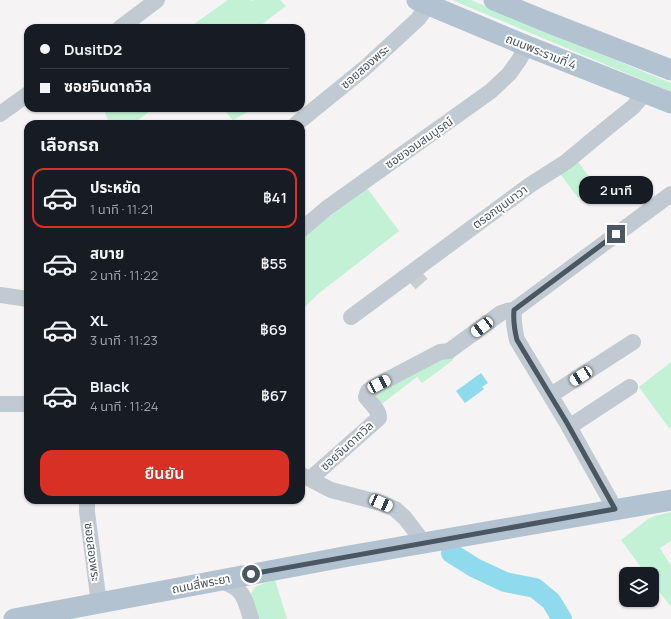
<!DOCTYPE html>
<html lang="th">
<head>
<meta charset="utf-8">
<style>
  body { margin:0; font-family:Manrope,"Noto Sans Thai",sans-serif; background:#242831; color:#f1f3f6; height:100vh; display:flex; flex-direction:column; font-size:15px; white-space:nowrap }
  * { box-sizing:border-box; margin:0 }
  p { font-size:13px; color:#9ea1a6 }
  .icon { flex:none; width:22px; height:22px; fill:none; stroke:currentColor; stroke-width:2; stroke-linecap:round; stroke-linejoin:round }
  .map { position:relative; flex:1; overflow:hidden }
  .drawer { position:absolute; left:24px; top:120px; width:281px; height:384px; display:flex; flex-direction:column; background:#171b24; border-radius:12px; box-shadow:0 1px 3px #0004 }
  .drawer>* { flex:none }
  .top-card { position:absolute; left:24px; top:24px; width:281px; height:88px; border-radius:12px; box-shadow:0 1px 3px #0004; display:grid; align-content:center; height:88px; padding:0 16px; background:#171b24 }
  .fabs { position:absolute; left:619px; top:567px; display:grid; gap:8px }
  .fabs a { display:grid; place-items:center; width:40px; height:40px; border-radius:8px; background:#171b24; box-shadow:0 1px 3px #0004; font-size:20px }
  .end { position:absolute; width:18px; height:18px; margin:-9px; border:5px solid #4a5661; background:#fff; box-shadow:0 0 0 2px #fff }
  .from { border-radius:50% }
  .bubble { position:absolute; height:28px; border-radius:12px; background:#171b24; box-shadow:0 1px 3px #0004; font-size:13px; font-weight:600; line-height:28px; text-align:center }
  .car { position:absolute; width:12px; height:24px; margin:-12px -6px; border-radius:5px; box-shadow:0 0 3px 1px #0007; background:linear-gradient(#fff 24%,#345 0 40%,#fff 0 76%,#345 0 86%,#fff 0) }
  .top-card b { display:flex; align-items:center; gap:14px; height:38px; font-size:15px }
  .top-card b+b { border-top:1px solid #363941 }
  .top-card i { width:10px; height:10px; background:#f1f3f6 }
  ul { padding:0; list-style:none }
  li { display:flex; align-items:center; gap:12px; height:60px; margin:0 8px 6px; padding:0 8px; border:2px solid transparent; border-radius:12px }
  li div { flex:1 }
  li b { display:block; font-size:15px }
  li em { font-style:normal; font-weight:600 }
  li.current { border-color:#d93025 }
  li>.icon { width:36px; height:36px; stroke-width:1.5 }
  h2 { padding:0 16px; font-size:18px; line-height:48px }
  .primary-button { display:flex; gap:8px; margin-top:auto; padding:8px 16px }
  .primary-button a { flex:1; height:46px; border-radius:12px; background:#d93025; color:#fff; font-size:16px; font-weight:600; line-height:46px; text-align:center }
  .map>svg:first-child { display:block }
  .green { fill:#c3f1d5 }
  .water { fill:#90daee }
  .lines { fill:none; stroke-linecap:round; stroke-linejoin:round }
  .river { stroke:#90daee; stroke-width:20 }
  .minor-tunnel { stroke:#caccce; stroke-width:16; stroke-dasharray:16 8; stroke-linecap:butt }
  .minor { stroke:#c1cad2; stroke-width:16 }
  .major { stroke:#b3c2d1; stroke-width:21 }
  .route { stroke:#4a5661; stroke-width:5 }
  .labels { text-anchor:middle; stroke-width:4; stroke-linejoin:round; paint-order:stroke }
  .street-label { font-size:12px; fill:#4a5661; stroke:#fff }
</style>
</head>
<body>
<div class="map">
<svg width="671" height="619" viewBox="0 0 671 619">
  <rect width="100%" height="100%" fill="#f5f3f3"/>
  <path class="green" d="M228 0H251L252 1 254 0H280L286 6 257 28H190V27Z
    M452 0H471L671 83V92Z
    M108 108H154L133 124H110L105 113Z
    M222 108H255L233 120Z
    M576 159 595 185 578 198 558 171Z
    M367 188 399 231 318 294 301 311V238Z
    M442 355H454L453 360 422 383 417 377 383 403 378 405 371 395Z
    M671 362V426L669 428 639 387Z
    M671 512V541L660 548 671 566V607L652 582V574H646L621 540 648 519 655 516Z
    M275 580 287 619H258L251 594 255 587 265 583Z"/>
  <path class="water" d="M481 373 488 383 482 387 484 389 465 403 456 391Z"/>
  <g class="lines">
    <path class="river" d="M451 553 475 568 505 582 535 588 551 601 562 619"/>
    <path class="minor-tunnel" d="M411 272 426 289"/>
    <path class="minor" d="M120 28 157 0
      M0 114 28 94
      M296 124 365 68 418 19 428 5
      M301 230 327 208 491 91 509 74 519 60 527 46
      M0 295 28 299
      M514 310C513 321 514 328 517 340L567 423 615 509
      M351 317 530 185 566 162 607 128 633 107 645 93
      M551 395 633 342
      M0 404H28
      M569 427 630 387
      M302 475 331 490 381 503 395 509 405 518 424 543
      M310 479 379 418C379 409 371 404 366 397L368 391 379 384 440 352 449 351 501 313 507 311 514 310 671 194
      M87 500V512L99 603
      M218 580C243 588 244 595 251 619"/>
    <path class="major" d="M417 0 527 46 671 103
      M494 0 545 21 671 70
      M14 619 349 556 671 500"/>
  </g>
  <g class="lines">
    <path class="route" d="M251 574 615 509 567 423 517 340C514 328 513 321 514 310L616 234"/>
  </g>
  <g class="labels">
    <g class="street-label">
      <text transform="translate(541 52) rotate(22)" y="4">ถนนพระรามที่ 4</text>
      <text transform="translate(365 67) rotate(-41)" y="4">ซอยสองพระ</text>
      <text transform="translate(419 143) rotate(-35)" y="4">ซอยจอมสมบูรณ์</text>
      <text transform="translate(500 207) rotate(-36)" y="4">ตรอกขุนนาวา</text>
      <text transform="translate(347 446) rotate(-42)" y="4">ซอยจินดาถวิล</text>
      <text transform="translate(92 552) rotate(83)" y="4">ซอยสองพระ</text>
      <text transform="translate(201 584) rotate(-11)" y="4">ถนนสี่พระยา</text>
    </g>
  </g>
</svg>
<div class="fabs">
<a><svg class="icon" aria-label="layers" viewBox="0 0 24 24"><path d="M12 4l9 5-9 5-9-5zM3 14l9 5 9-5"/></svg></a>
</div>
<i class="end from" style="left:251px;top:574px"></i>
<i class="end" style="left:616px;top:234px"></i>
<div class="bubble" style="left:579px;top:176px;width:74px">2 นาที</div>
<i class="car" style="left:482px;top:327px;rotate:233deg"></i>
<i class="car" style="left:581px;top:376px;rotate:237deg"></i>
<i class="car" style="left:379px;top:384px;rotate:63deg"></i>
<i class="car" style="left:381px;top:503px;rotate:114deg"></i>
<div class="top-card">
<b><i class="from"></i>DusitD2</b>
<b><i></i>ซอยจินดาถวิล</b>
</div>
<section class="drawer">
<h2>เลือกรถ</h2>
<ul>
<li class="current"><svg class="icon" aria-label="car" viewBox="0 0 24 24"><path d="M5 17H2v-5l4-1 3-4h7l3 4 3 1v5h-3M9 17h6M6 11h13"/><circle cx="7" cy="17" r="2"/><circle cx="17" cy="17" r="2"/></svg><div><b>ประหยัด</b><p>1 นาที · 11:21</p></div><em>฿41</em></li>
<li><svg class="icon" aria-label="car" viewBox="0 0 24 24"><path d="M5 17H2v-5l4-1 3-4h7l3 4 3 1v5h-3M9 17h6M6 11h13"/><circle cx="7" cy="17" r="2"/><circle cx="17" cy="17" r="2"/></svg><div><b>สบาย</b><p>2 นาที · 11:22</p></div><em>฿55</em></li>
<li><svg class="icon" aria-label="car" viewBox="0 0 24 24"><path d="M5 17H2v-5l4-1 3-4h7l3 4 3 1v5h-3M9 17h6M6 11h13"/><circle cx="7" cy="17" r="2"/><circle cx="17" cy="17" r="2"/></svg><div><b>XL</b><p>3 นาที · 11:23</p></div><em>฿69</em></li>
<li><svg class="icon" aria-label="car" viewBox="0 0 24 24"><path d="M5 17H2v-5l4-1 3-4h7l3 4 3 1v5h-3M9 17h6M6 11h13"/><circle cx="7" cy="17" r="2"/><circle cx="17" cy="17" r="2"/></svg><div><b>Black</b><p>4 นาที · 11:24</p></div><em>฿67</em></li>
</ul>
<div class="primary-button"><a>ยืนยัน</a></div>
</section>
</div>
</body>
</html>
